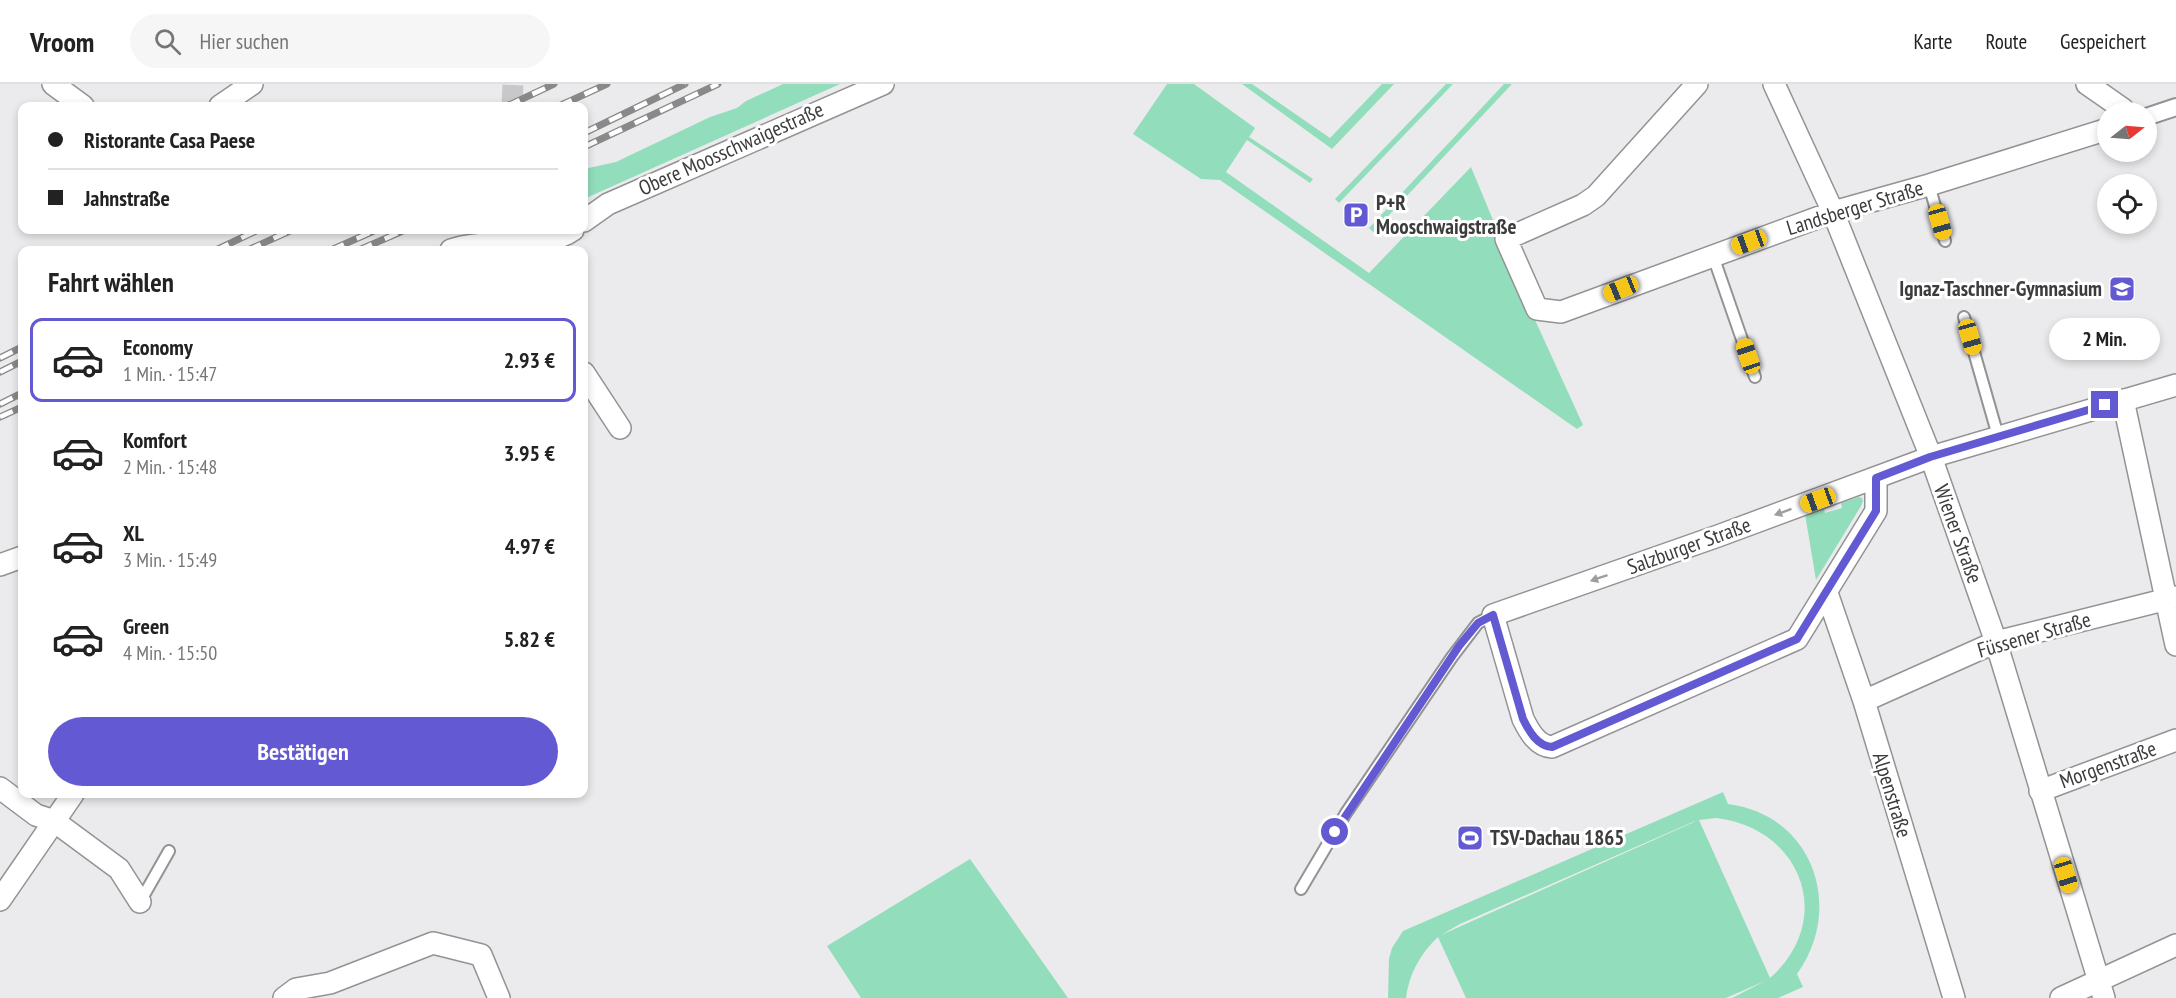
<!DOCTYPE html>
<html lang="de">
<head>
<meta charset="utf-8">
<style>
  body { margin:0; font-family:"PT Sans Narrow",sans-serif; background:#f6f6f6; color:#222; height:100vh; display:flex; flex-direction:column; font-size:22px; white-space:nowrap }
  * { box-sizing:border-box; margin:0 }
  p { font-size:20px; color:#767676 }
  .icon { flex:none; width:33px; height:33px; fill:none; stroke:currentColor; stroke-width:2; stroke-linecap:round; stroke-linejoin:round }
  .map { position:relative; flex:1; overflow:hidden }
  .panel { position:absolute; left:18px; top:162px; width:570px; height:552px; display:flex; flex-direction:column; background:#fff; border-radius:12px; box-shadow:0 3px 9px #0003 }
  .panel>* { flex:none }
  .guide { position:absolute; left:18px; top:18px; width:570px; height:132px; border-radius:12px; box-shadow:0 3px 9px #0003; display:grid; align-content:center; height:132px; padding:0 30px; background:#fff }
  .needle { width:39px; rotate:73deg }
  .fabs { position:absolute; left:2097px; top:18px; display:grid; gap:12px }
  .fabs a { display:grid; place-items:center; width:60px; height:60px; border-radius:50%; background:#fff; box-shadow:0 3px 9px #0003; font-size:30px }
  .end { position:absolute; width:27px; height:27px; margin:-14px; border:8px solid #635ad3; background:#fff; box-shadow:0 0 0 3px #fff }
  .from { border-radius:50% }
  .bubble { position:absolute; height:42px; border-radius:21px; background:#fff; box-shadow:0 3px 9px #0003; font-size:20px; font-weight:700; line-height:42px; text-align:center }
  .car { position:absolute; width:18px; height:36px; margin:-18px -9px; border-radius:8px; box-shadow:0 0 4px 2px #0007; background:linear-gradient(#f5c518 24%,#345 0 40%,#f5c518 0 76%,#345 0 86%,#f5c518 0) }
  .guide b { display:flex; align-items:center; gap:21px; height:57px; font-size:22px }
  .guide b+b { border-top:2px solid #e0e0e0 }
  .guide i { width:15px; height:15px; background:#222 }
  ul { padding:0; list-style:none }
  li { display:flex; align-items:center; gap:18px; height:84px; margin:0 12px 9px; padding:0 18px; border:3px solid transparent; border-radius:12px }
  li div { flex:1 }
  li b { display:block; font-size:22px }
  li em { font-style:normal; font-weight:700 }
  li.on { border-color:#635ad3 }
  li>.icon { width:54px; height:54px; stroke-width:1.5 }
  h2 { padding:0 30px; font-size:27px; line-height:72px }
  .primary-button { display:flex; gap:12px; margin-top:auto; padding:12px 30px }
  .primary-button a { flex:1; height:69px; border-radius:36px; background:#635ad3; color:#fff; font-size:24px; font-weight:700; line-height:69px; text-align:center }
  header { display:flex; align-items:center; gap:36px; box-sizing:border-box; height:84px; padding:0 30px; background:#fff; border-bottom:2px solid #e0e0e0 }
  header strong { font-size:28px }
  nav { display:flex; gap:33px; margin-inline-start:auto; font-size:21px }
  .search { width:420px; height:54px; background:#f6f6f6; display:flex; align-items:center; gap:15px; box-sizing:border-box; padding:0 21px; border-radius:33px; color:#767676; font-size:22px }
  .map>svg:first-child { display:block }
  .grass { fill:#92debc; fill-rule:evenodd }
  .lines { fill:none; stroke-linecap:round; stroke-linejoin:round }
  .minor-tunnel { stroke:#c8c8ca; stroke-width:21; stroke-dasharray:21 10; stroke-linecap:butt }
  .service-casing { stroke:#939294; stroke-width:14 }
  .pedestrian-casing { stroke:#939294; stroke-width:20 }
  .minor-casing { stroke:#939294; stroke-width:24 }
  .service { stroke:#fff; stroke-width:10 }
  .pedestrian { stroke:#fff; stroke-width:16 }
  .minor { stroke:#fff; stroke-width:21 }
  .rail-casing { stroke:#89898a; stroke-width:7 }
  .rail { stroke:#fff; stroke-width:4.5; stroke-dasharray:14; stroke-linecap:butt }
  .oneway { fill:#9e9e9e }
  .route { stroke:#635ad3; stroke-width:8 }
  .labels { text-anchor:middle; stroke-width:6; stroke-linejoin:round; paint-order:stroke }
  .street-label { font-size:21px; fill:#3c3c3c; stroke:#fff }
  .poi-label { font-size:21px; font-weight:bold; fill:#3c3c3c; stroke:#fff; text-anchor:start }
</style>
</head>
<body>
<header>
<strong>Vroom</strong>
<div class="search"><svg class="icon" aria-label="search" viewBox="0 0 24 24"><circle cx="10" cy="10" r="6"/><path d="M15 15l6 6"/></svg>Hier suchen</div>
<nav><a>Karte</a><a>Route</a><a>Gespeichert</a></nav>
</header>
<div class="map">
<svg width="2176" height="914" viewBox="0 0 2176 914">
  <rect width="100%" height="100%" fill="#ebebed"/>
  <path class="grass" d="M783 0H840L584 115V85L616 78 710 33 737 24 746 17Z
    M1167 0H1194L1255 44 1249 53 1313 95 1310 99 1247 56 1226 88 1369 189 1471 83 1530 225 1583 341 1577 345 1220 96 1201 95 1133 50Z
    M1242 0H1252L1330 54 1382 0H1394L1332 65Z
    M1446 0H1453L1339 119 1335 115Z
    M1504 0H1512L1373 148 1369 144Z
    M1859 413 1862 414 1863 417 1861 422 1816 496 1805 430 1824 425 1825 429 1842 424 1841 419Z
    M1723 708 1728 720C1813 731 1845 823 1797 890L1803 903 1778 914H1732L1765 897 1726 914H1466L1438 853C1420 870 1409 890 1406 914H1388L1389 875 1392 864 1403 847ZM1716 734C1802 744 1836 836 1770 894L1699 736ZM1695 737 1694 738 1441 851 1460 840Z
    M970 775 1068 914H861L827 862Z"/>
  <g class="lines">
    <path class="minor-tunnel" d="M512 22 513 0"/>
    <defs>
      <path id="service" d="M1929 101 1945 157
        M1713 172 1755 293
        M1964 233 1998 352
        M1301 805 1346 729 1452 573 1478 539 1493 531
        M140 818 169 767"/>
      <path id="pedestrian" d="M2146 33 2176 23"/>
      <path id="minor" d="M53 0 83 22
        M1697 0 1596 112 1583 121 1506 155 1537 225 1561 228 1833 128 1929 101 2108 45
        M1774 0 1833 128 1931 373 1996 558 2104 914
        M2087 0 2123 25 2125 28
        M220 22 252 0
        M584 137 608 120 883 0
        M451 166C488 153 544 167 573 146
        M584 289 620 344
        M2123 316 2176 561
        M1876 394V427L1797 555 1552 663C1537 662 1529 647 1523 635L1493 531 1718 452 1931 373 2176 301
        M0 481 22 473
        M1827 509 1864 617 1954 914
        M1864 617 1996 558 2176 513
        M0 704 36 731 54 737 119 785 140 818
        M2040 707 2176 656
        M0 816 73 710
        M284 914 296 905 330 899 433 859 481 871 499 914
        M2061 914 2176 861"/>
    </defs>
    <use href="#service" class="service-casing"/>
    <use href="#pedestrian" class="pedestrian-casing"/>
    <use href="#minor" class="minor-casing"/>
    <use href="#service" class="service"/>
    <use href="#pedestrian" class="pedestrian"/>
    <use href="#minor" class="minor"/>
    <defs>
      <path id="rail" d="M507 22 554 0
        M559 22 607 0
        M584 49 685 0
        M584 63 718 0
        M216 166 258 146
        M248 166 292 146
        M331 166 376 146
        M359 166 405 146
        M0 274 22 263
        M0 288 22 277
        M0 320 22 309
        M0 333 22 323"/>
    </defs>
    <use href="#rail" class="rail-casing"/>
    <use href="#rail" class="rail"/>
  </g>
  <defs><path id="oneway-solid" d="M-6-.8H1V-3.2L6.5 0L1 3.2V.8H-6Z" transform="scale(1.5)"/></defs>
  <g class="oneway">
    <use href="#oneway-solid" transform="translate(1783 428) rotate(160)"/>
    <use href="#oneway-solid" transform="translate(1599 494) rotate(161)"/>
  </g>
  <g class="lines">
    <path class="route" d="M1335 748 1459 562 1478 539 1493 531 1523 635C1529 647 1537 662 1552 663L1797 555 1876 427V394L1930 373 2105 321"/>
  </g>
  <defs>
    <symbol id="parking-square" viewBox="-11 -11 22 22"><rect x="-9" y="-9" width="18" height="18" rx="4" fill="#635ad3" stroke="#fff"/><path d="M-3.5-5.5H1a3.5 3.5 0 0 1 0 7H-1V5.5H-3.5ZM-1-3.4V-.6H.8a1.4 1.4 0 0 0 0-2.8Z" fill="#fff"/></symbol>
    <symbol id="school-square" viewBox="-11 -11 22 22"><rect x="-9" y="-9" width="18" height="18" rx="4" fill="#635ad3" stroke="#fff"/><path d="M0-5L7-2L0 1L-7-2ZM-4 1L0 2.5L4 1V4Q0 6-4 4Z" fill="#fff"/></symbol>
    <symbol id="stadium-square" viewBox="-11 -11 22 22"><rect x="-9" y="-9" width="18" height="18" rx="4" fill="#635ad3" stroke="#fff"/><path d="M0-5a6.5 5 0 1 0 0 10a6.5 5 0 1 0 0-10ZM-3.5-1.8h7v3.6h-7Z" fill="#fff"/></symbol>
  </defs>
  <g fill-rule="evenodd">
    <use href="#parking-square" x="1341" y="116" width="30" height="30"/>
    <use href="#school-square" x="2107" y="190" width="30" height="30"/>
    <use href="#stadium-square" x="1455" y="739" width="30" height="30"/>
  </g>
  <g class="labels">
    <g class="street-label">
      <text transform="translate(731 65) rotate(-24)" y="7">Obere Moosschwaigestraße</text>
      <text transform="translate(1855 124) rotate(-17)" y="7">Landsberger Straße</text>
      <text transform="translate(1958 450) rotate(70)" y="7">Wiener Straße</text>
      <text transform="translate(1689 462) rotate(-20)" y="7">Salzburger Straße</text>
      <text transform="translate(2034 551) rotate(-16)" y="7">Füssener Straße</text>
      <text transform="translate(2108 681) rotate(-20)" y="7">Morgenstraße</text>
      <text transform="translate(1892 711) rotate(73)" y="7">Alpenstraße</text>
    </g>
    <g class="poi-label">
      <text x="1376" y="126">P+R<tspan x="1376" dy="24">Mooschwaigstraße</tspan></text>
      <text x="2102" y="212" text-anchor="end">Ignaz-Taschner-Gymnasium</text>
      <text x="1490" y="761">TSV-Dachau 1865</text>
    </g>
  </g>
</svg>
<div class="fabs">
<a><svg class="needle" viewBox="-14 -14 28 28"><path d="M0-13l5 13h-10z" fill="#e53935"/><path d="M0 13l5-13h-10z" fill="#767676"/></svg></a>
<a><svg class="icon" aria-label="locate" viewBox="0 0 24 24"><circle cx="12" cy="12" r="6"/><path d="M12 2v4M12 18v4M2 12h4M18 12h4"/></svg></a>
</div>
<i class="end from" style="left:1335px;top:748px"></i>
<i class="end" style="left:2105px;top:321px"></i>
<div class="bubble" style="left:2049px;top:234px;width:111px">2 Min.</div>
<i class="car" style="left:1940px;top:138px;rotate:164deg"></i>
<i class="car" style="left:1749px;top:158px;rotate:250deg"></i>
<i class="car" style="left:1621px;top:205px;rotate:248deg"></i>
<i class="car" style="left:1970px;top:253px;rotate:164deg"></i>
<i class="car" style="left:1748px;top:272px;rotate:341deg"></i>
<i class="car" style="left:1818px;top:416px;rotate:250deg"></i>
<i class="car" style="left:2066px;top:791px;rotate:163deg"></i>
<div class="guide">
<b><i class="from"></i>Ristorante Casa Paese</b>
<b><i></i>Jahnstraße</b>
</div>
<section class="panel">
<h2>Fahrt wählen</h2>
<ul>
<li class="on"><svg class="icon" aria-label="car" viewBox="0 0 24 24"><path d="M5 17H2v-5l4-1 3-4h7l3 4 3 1v5h-3M9 17h6M6 11h13"/><circle cx="7" cy="17" r="2"/><circle cx="17" cy="17" r="2"/></svg><div><b>Economy</b><p>1 Min. · 15:47</p></div><em>2.93 €</em></li>
<li><svg class="icon" aria-label="car" viewBox="0 0 24 24"><path d="M5 17H2v-5l4-1 3-4h7l3 4 3 1v5h-3M9 17h6M6 11h13"/><circle cx="7" cy="17" r="2"/><circle cx="17" cy="17" r="2"/></svg><div><b>Komfort</b><p>2 Min. · 15:48</p></div><em>3.95 €</em></li>
<li><svg class="icon" aria-label="car" viewBox="0 0 24 24"><path d="M5 17H2v-5l4-1 3-4h7l3 4 3 1v5h-3M9 17h6M6 11h13"/><circle cx="7" cy="17" r="2"/><circle cx="17" cy="17" r="2"/></svg><div><b>XL</b><p>3 Min. · 15:49</p></div><em>4.97 €</em></li>
<li><svg class="icon" aria-label="car" viewBox="0 0 24 24"><path d="M5 17H2v-5l4-1 3-4h7l3 4 3 1v5h-3M9 17h6M6 11h13"/><circle cx="7" cy="17" r="2"/><circle cx="17" cy="17" r="2"/></svg><div><b>Green</b><p>4 Min. · 15:50</p></div><em>5.82 €</em></li>
</ul>
<div class="primary-button"><a>Bestätigen</a></div>
</section>
</div>
</body>
</html>
